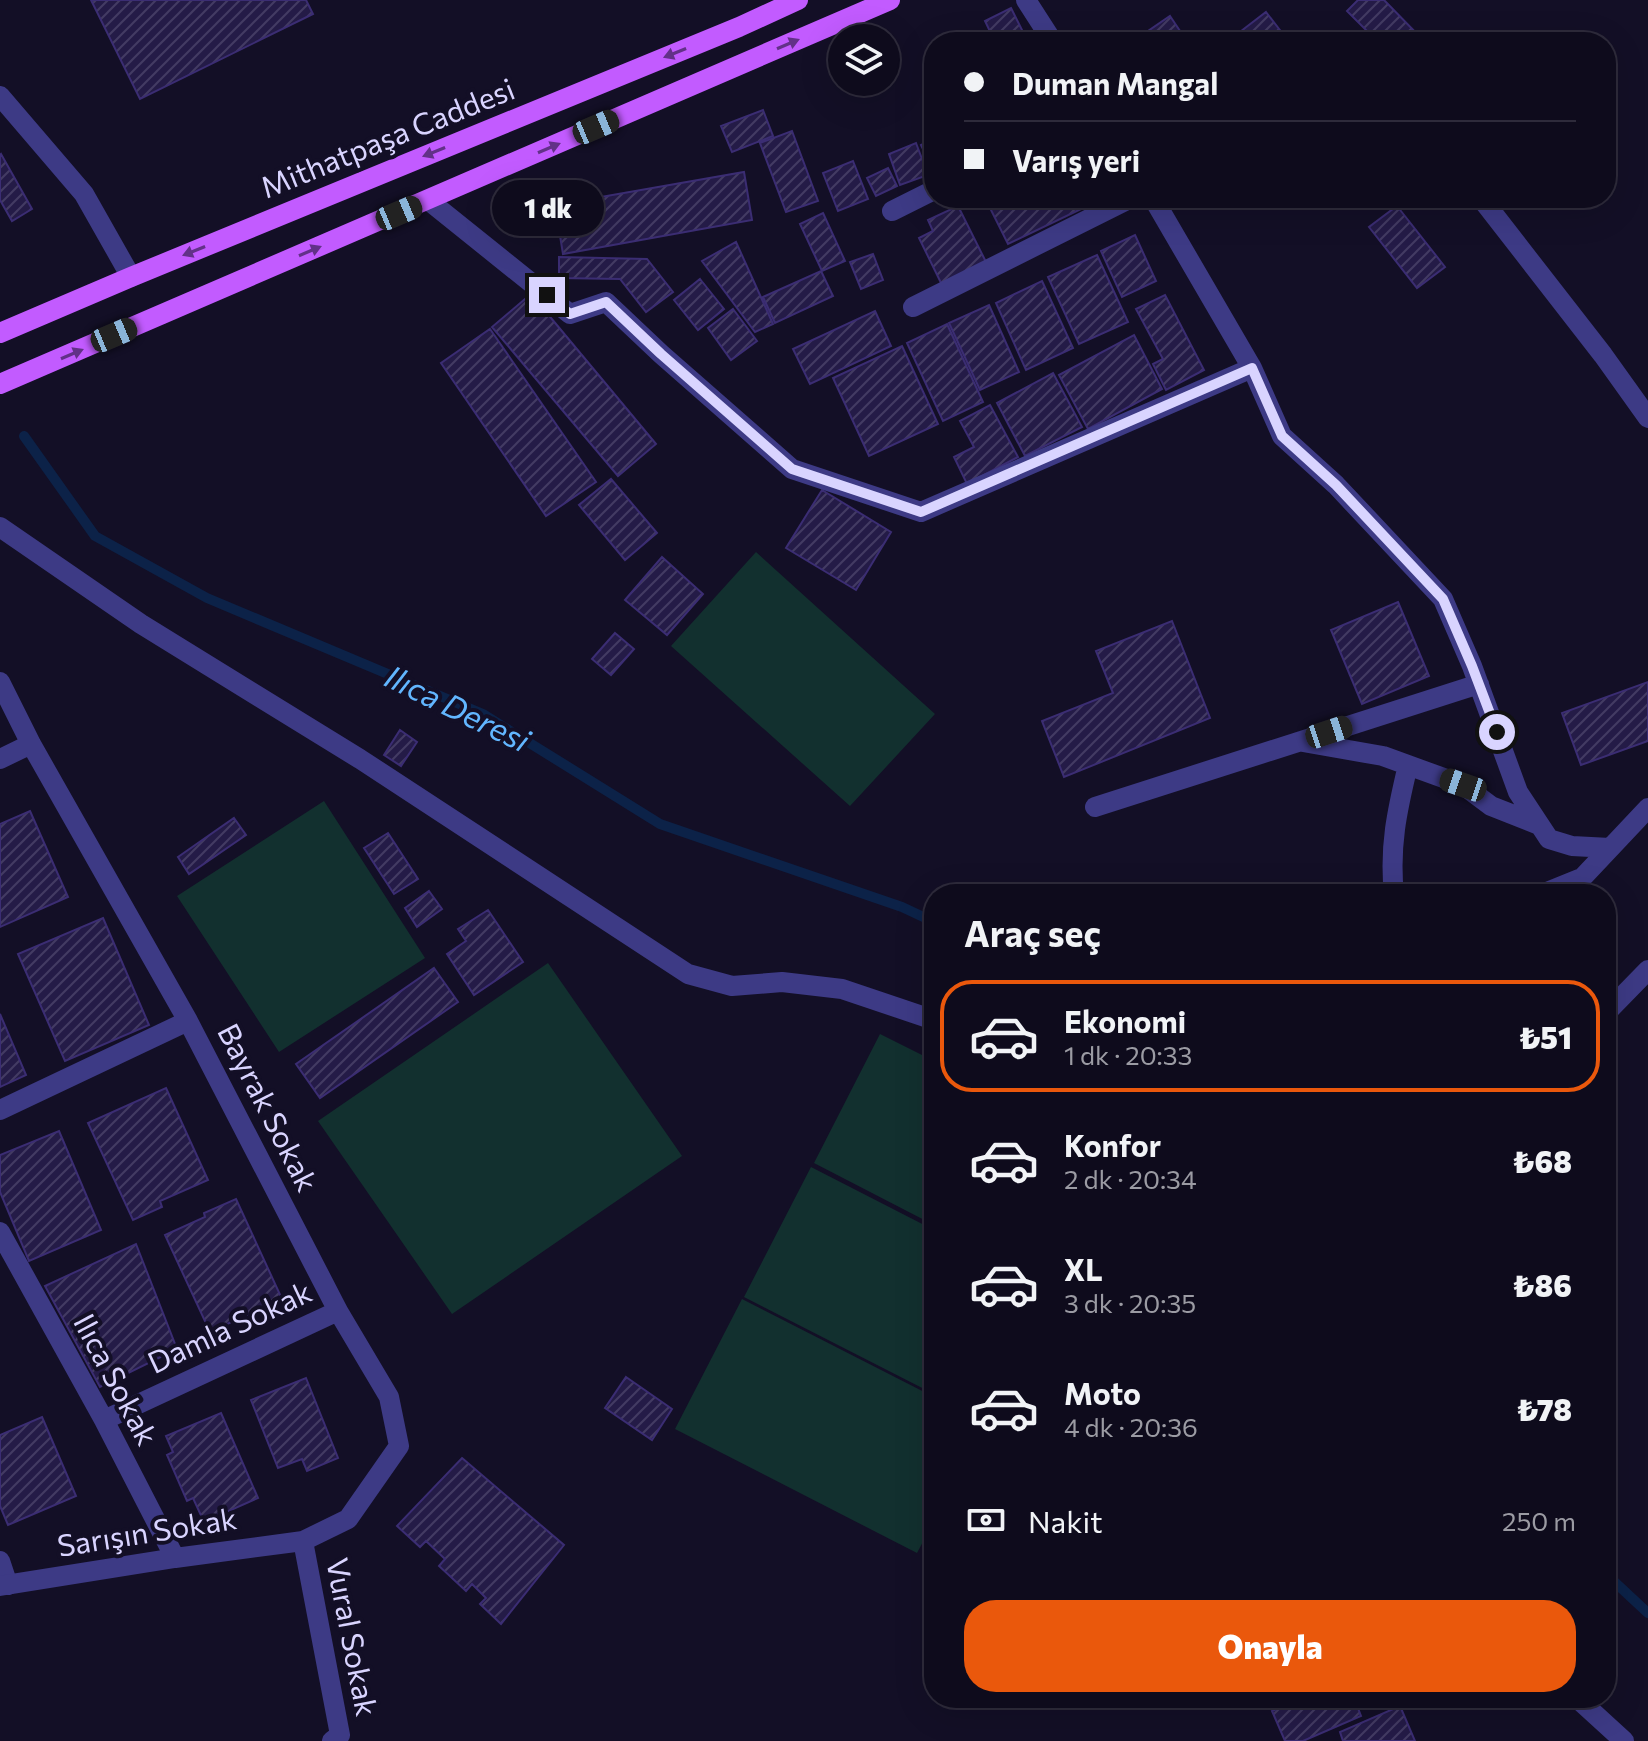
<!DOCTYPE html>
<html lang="tr">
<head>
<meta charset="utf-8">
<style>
  body { margin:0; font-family:Commissioner,sans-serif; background:#1c1929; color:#f1f3f6; height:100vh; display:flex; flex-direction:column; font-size:30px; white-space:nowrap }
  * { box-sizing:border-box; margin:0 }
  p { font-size:26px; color:#9b9ba3 }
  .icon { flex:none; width:44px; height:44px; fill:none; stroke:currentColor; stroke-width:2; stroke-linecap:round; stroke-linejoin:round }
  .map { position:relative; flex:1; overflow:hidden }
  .sheet { position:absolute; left:924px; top:884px; width:692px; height:824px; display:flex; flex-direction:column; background:#0e0b1c; border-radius:32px; box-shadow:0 8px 32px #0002,0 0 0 2px #2e2b3b }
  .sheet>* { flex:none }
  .guide { position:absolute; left:924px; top:32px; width:692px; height:176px; border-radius:32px; box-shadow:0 8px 32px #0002,0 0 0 2px #2e2b3b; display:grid; align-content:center; height:176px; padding:0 40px; background:#0e0b1c }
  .controls { position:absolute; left:828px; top:24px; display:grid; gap:16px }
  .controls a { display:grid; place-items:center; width:72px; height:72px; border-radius:50%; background:#0e0b1c; box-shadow:0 8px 32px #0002,0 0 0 2px #2e2b3b; font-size:40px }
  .end { position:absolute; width:36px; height:36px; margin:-18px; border:10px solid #d9d4ff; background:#111; box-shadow:0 0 0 4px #111 }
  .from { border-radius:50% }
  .bubble { position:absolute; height:56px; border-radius:28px; background:#0e0b1c; box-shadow:0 8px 32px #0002,0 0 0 2px #2e2b3b; font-size:26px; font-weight:800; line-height:56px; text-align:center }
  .car { position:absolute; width:24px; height:48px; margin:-24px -12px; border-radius:10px; box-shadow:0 0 6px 2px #0007; background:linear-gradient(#222 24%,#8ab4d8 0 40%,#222 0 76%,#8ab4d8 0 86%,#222 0) }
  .guide b { display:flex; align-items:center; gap:28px; height:76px; font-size:30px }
  .guide b+b { border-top:2px solid #2e2b3b }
  .guide i { width:20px; height:20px; background:#f1f3f6 }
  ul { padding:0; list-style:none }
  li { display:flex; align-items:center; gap:24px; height:112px; margin:0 16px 12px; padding:0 24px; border:4px solid transparent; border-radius:32px }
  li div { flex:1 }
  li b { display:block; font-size:30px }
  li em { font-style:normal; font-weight:800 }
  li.selected { border-color:#ea580c }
  li>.icon { width:72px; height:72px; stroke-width:1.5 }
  h2 { padding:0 40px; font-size:36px; line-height:96px }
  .pay { display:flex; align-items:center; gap:20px; height:88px; padding:0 40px; font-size:30px }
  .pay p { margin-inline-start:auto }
  .primary-button { display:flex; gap:16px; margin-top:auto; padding:16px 40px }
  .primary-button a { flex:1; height:92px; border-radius:32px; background:#ea580c; color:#fff; font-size:32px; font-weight:800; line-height:92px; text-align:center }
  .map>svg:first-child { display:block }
  .green { fill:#12302f }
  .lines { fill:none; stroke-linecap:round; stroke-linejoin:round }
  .stream { stroke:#0c2248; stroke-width:10 }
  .building { fill:url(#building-hatch); stroke:#3b2d73; stroke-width:2 }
  .lane { stroke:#3d3a85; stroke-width:20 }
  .street { stroke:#3d3a85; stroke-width:20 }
  .primary { stroke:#c25bff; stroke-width:20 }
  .oneway { fill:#623188 }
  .route { stroke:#d9d4ff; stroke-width:10 }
  .labels { text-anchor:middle; stroke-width:8; stroke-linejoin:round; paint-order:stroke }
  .street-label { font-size:30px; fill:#d9d4ff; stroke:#130f26 }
  .water-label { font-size:32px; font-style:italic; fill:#62b6ff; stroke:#130f26 }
</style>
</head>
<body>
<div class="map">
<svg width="1648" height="1741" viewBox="0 0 1648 1741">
  <defs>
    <pattern id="building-hatch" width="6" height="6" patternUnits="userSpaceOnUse" patternTransform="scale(2)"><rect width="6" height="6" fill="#241b47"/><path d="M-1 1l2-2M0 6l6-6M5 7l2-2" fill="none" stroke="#433b63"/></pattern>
  </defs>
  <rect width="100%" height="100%" fill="#130f26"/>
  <path class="green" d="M756 552 935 714 850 806 671 646Z
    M324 801 425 958 279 1052 177 896Z
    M548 963 682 1156 452 1314 318 1121Z
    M880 1034 934 1061V1225L814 1163Z
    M811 1167 934 1230V1394L744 1297Z
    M742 1299 934 1397V1521L917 1553 675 1429Z"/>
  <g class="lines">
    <path class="stream" d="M24 436 95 536 207 598 483 714 660 824 902 907 934 922
      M1606 1574 1648 1613"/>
  </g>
  <path class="building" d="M91 0H306L313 14 140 99Z
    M1358 0H1384L1425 42H1378L1347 11Z
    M1011 8 1028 42H995L985 21Z
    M1266 12 1289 42H1236L1232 38Z
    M1170 16 1180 31 1164 42H1132Z
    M763 110 773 136 732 152 721 126Z
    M792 131 818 201 786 212 760 143Z
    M934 139V160L929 162 921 145Z
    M916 143 928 175 900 185 889 154Z
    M1 154 32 209 12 221 0 200V155Z
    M853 161 868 199 838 211 823 173Z
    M888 168 897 186 876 196 867 178Z
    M744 172 752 220 563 254 555 205Z
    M985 198H1104L1008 244Z
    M958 206 987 264 942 285 919 238 933 231 928 220Z
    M1397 206 1445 267 1417 288 1369 227Z
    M823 213 845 261 822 271 800 224Z
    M1135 235 1156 281 1122 297 1101 251Z
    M736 242 773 324 755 332 702 261Z
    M873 254 883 280 861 289 850 262Z
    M1097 255 1128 322 1079 344 1048 277Z
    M559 257 647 259 673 292 646 312 620 279 559 278Z
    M821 271 833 296 775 323 763 297Z
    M700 279 724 309 698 330 674 300Z
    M1042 281 1073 348 1026 370 996 303Z
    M531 294 656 444 618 476 492 327Z
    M1165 295 1204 370 1166 390 1153 364 1163 359 1136 309Z
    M989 305 1019 372 980 390 949 323Z
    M733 309 757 341 731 360 708 328Z
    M875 311 891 346 810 384 793 349Z
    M947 324 983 402 943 421 907 343Z
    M490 329 596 482 546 516 441 363Z
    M1134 335 1162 389 1088 429 1059 375Z
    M902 346 938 424 869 456 833 378Z
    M1053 373 1082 427 1025 456 997 403Z
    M990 405 1018 457 967 484 954 457 974 447 960 421Z
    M611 479 657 533 625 560 579 505Z
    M822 490 891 532 856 590 786 548Z
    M662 557 703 594 667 635 625 600Z
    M1398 602 1429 676 1362 704 1331 630Z
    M1172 621 1210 718 1064 777 1042 721 1113 693 1096 651Z
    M615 633 634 649 611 675 592 659Z
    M1648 682V741L1581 765 1562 713Z
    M400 730 417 742 401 766 384 755Z
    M30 811 68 897 0 927V824Z
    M234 818 246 835 189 874 178 857Z
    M388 833 418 879 394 894 364 848Z
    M429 891 442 909 417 927 405 908Z
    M488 910 523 962 474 995 447 954 466 941 458 929Z
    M103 918 149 1025 65 1061 18 954Z
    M434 968 458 1002 320 1098 296 1064Z
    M0 1014 26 1075 0 1087Z
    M166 1088 208 1180 160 1201 162 1207 133 1220 88 1123Z
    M59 1131 101 1230 29 1261 0 1192V1155Z
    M236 1199 282 1299 210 1332 165 1235 205 1217 204 1213Z
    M136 1244 177 1349 100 1387 45 1286Z
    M626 1377 672 1409 652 1440 605 1408Z
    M306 1378 338 1458 307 1471 302 1459 278 1468 251 1400Z
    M221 1413 258 1498 204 1522 193 1498 187 1501 167 1455 173 1452 166 1436Z
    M42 1417 76 1496 8 1525 0 1506V1435Z
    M462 1458 564 1545 501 1624 480 1604 486 1598 472 1584 466 1591 439 1566 445 1559 426 1541 420 1547 397 1526Z
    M1302 1698H1354L1361 1716 1303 1741H1285L1272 1711Z
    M1400 1706 1415 1741H1343L1340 1732Z"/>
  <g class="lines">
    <path class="lane" d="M0 96 84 194 131 277
      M0 1561 8 1585"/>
    <path class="street" d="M1026 0 1053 42
      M1481 198 1603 355 1648 418
      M428 200 570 314 606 302 661 354 792 469 921 512 1252 368 1153 198
      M892 211 934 190
      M913 307 1131 198
      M1252 368 1282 436 1336 485 1443 599 1472 666 1518 792 1549 839 1572 846 1610 848
      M0 527 141 624 360 759 688 974 732 986 782 982 842 989 934 1020
      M0 682 31 744 188 1021 338 1311 389 1397 399 1446 348 1519 303 1541 175 1558 0 1586
      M1303 742 1383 756 1463 785 1491 806 1539 825
      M0 759 31 744
      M1095 807 1479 684
      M1394 894C1389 847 1397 811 1408 765
      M1542 894 1579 879
      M1567 894 1648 808
      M1606 1013 1648 970
      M0 1110 188 1021
      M0 1232 104 1420 175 1558
      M104 1420 338 1311
      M303 1541 340 1735 332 1741
      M1577 1698 1624 1741"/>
    <path class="primary" d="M0 333 131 277 739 27 798 0
      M0 384 890 0"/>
  </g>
  <defs><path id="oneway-solid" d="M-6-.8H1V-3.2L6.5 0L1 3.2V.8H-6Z" transform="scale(2)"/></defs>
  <g class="oneway">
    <use href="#oneway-solid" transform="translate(788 44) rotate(-23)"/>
    <use href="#oneway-solid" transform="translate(675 53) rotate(158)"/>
    <use href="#oneway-solid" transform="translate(549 148) rotate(-23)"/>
    <use href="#oneway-solid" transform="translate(434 152) rotate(158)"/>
    <use href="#oneway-solid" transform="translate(194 251) rotate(158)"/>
    <use href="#oneway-solid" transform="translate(310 251) rotate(-23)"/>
    <use href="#oneway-solid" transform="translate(72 354) rotate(-23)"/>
  </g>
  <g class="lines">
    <path class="route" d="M547 295 570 314 606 302 661 354 792 469 921 512 1252 368 1282 436 1336 485 1443 599 1472 666 1497 732"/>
  </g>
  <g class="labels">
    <g class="street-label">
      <text transform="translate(388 139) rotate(-22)" y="10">Mithatpaşa Caddesi</text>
      <text transform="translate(267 1108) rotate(63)" y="10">Bayrak Sokak</text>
      <text transform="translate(230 1328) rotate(-25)" y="10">Damla Sokak</text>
      <text transform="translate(115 1380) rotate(62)" y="10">Ilıca Sokak</text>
      <text transform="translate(147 1533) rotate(-9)" y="10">Sarışın Sokak</text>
      <text transform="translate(351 1637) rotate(79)" y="10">Vural Sokak</text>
    </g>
    <g class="water-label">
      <text transform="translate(457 709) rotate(26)" y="11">Ilıca Deresi</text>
    </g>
  </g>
</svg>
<div class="controls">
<a><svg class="icon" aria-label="layers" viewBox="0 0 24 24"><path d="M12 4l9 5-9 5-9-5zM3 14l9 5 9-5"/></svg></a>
</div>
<i class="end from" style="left:1497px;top:732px"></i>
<i class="end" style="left:547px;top:295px"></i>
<div class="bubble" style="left:492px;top:180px;width:112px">1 dk</div>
<i class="car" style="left:596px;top:127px;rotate:67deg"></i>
<i class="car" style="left:399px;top:213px;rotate:67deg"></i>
<i class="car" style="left:114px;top:335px;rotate:67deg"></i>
<i class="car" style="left:1329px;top:732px;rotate:72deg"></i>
<i class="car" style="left:1463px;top:785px;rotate:289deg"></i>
<div class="guide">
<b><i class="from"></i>Duman Mangal</b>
<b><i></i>Varış yeri</b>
</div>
<section class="sheet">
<h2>Araç seç</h2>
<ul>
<li class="selected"><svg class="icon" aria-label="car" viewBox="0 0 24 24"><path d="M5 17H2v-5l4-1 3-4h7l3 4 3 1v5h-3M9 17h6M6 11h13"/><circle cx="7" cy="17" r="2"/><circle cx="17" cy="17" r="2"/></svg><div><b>Ekonomi</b><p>1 dk · 20:33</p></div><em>₺51</em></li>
<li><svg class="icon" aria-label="car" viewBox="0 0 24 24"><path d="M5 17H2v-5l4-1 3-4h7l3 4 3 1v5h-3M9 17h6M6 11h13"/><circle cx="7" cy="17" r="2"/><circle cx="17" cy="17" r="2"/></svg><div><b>Konfor</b><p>2 dk · 20:34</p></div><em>₺68</em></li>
<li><svg class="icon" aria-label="car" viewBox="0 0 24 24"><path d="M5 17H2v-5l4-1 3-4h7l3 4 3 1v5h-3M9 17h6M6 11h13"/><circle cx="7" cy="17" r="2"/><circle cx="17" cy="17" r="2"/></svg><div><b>XL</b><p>3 dk · 20:35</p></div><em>₺86</em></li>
<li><svg class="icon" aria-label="car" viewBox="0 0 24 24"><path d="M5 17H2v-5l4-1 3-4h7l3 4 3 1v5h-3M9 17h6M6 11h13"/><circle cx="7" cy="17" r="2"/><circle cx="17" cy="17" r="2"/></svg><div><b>Moto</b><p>4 dk · 20:36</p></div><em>₺78</em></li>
</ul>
<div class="pay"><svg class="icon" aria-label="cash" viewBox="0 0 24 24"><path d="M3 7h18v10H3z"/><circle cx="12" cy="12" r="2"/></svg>Nakit<p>250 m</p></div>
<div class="primary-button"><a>Onayla</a></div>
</section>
</div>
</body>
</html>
